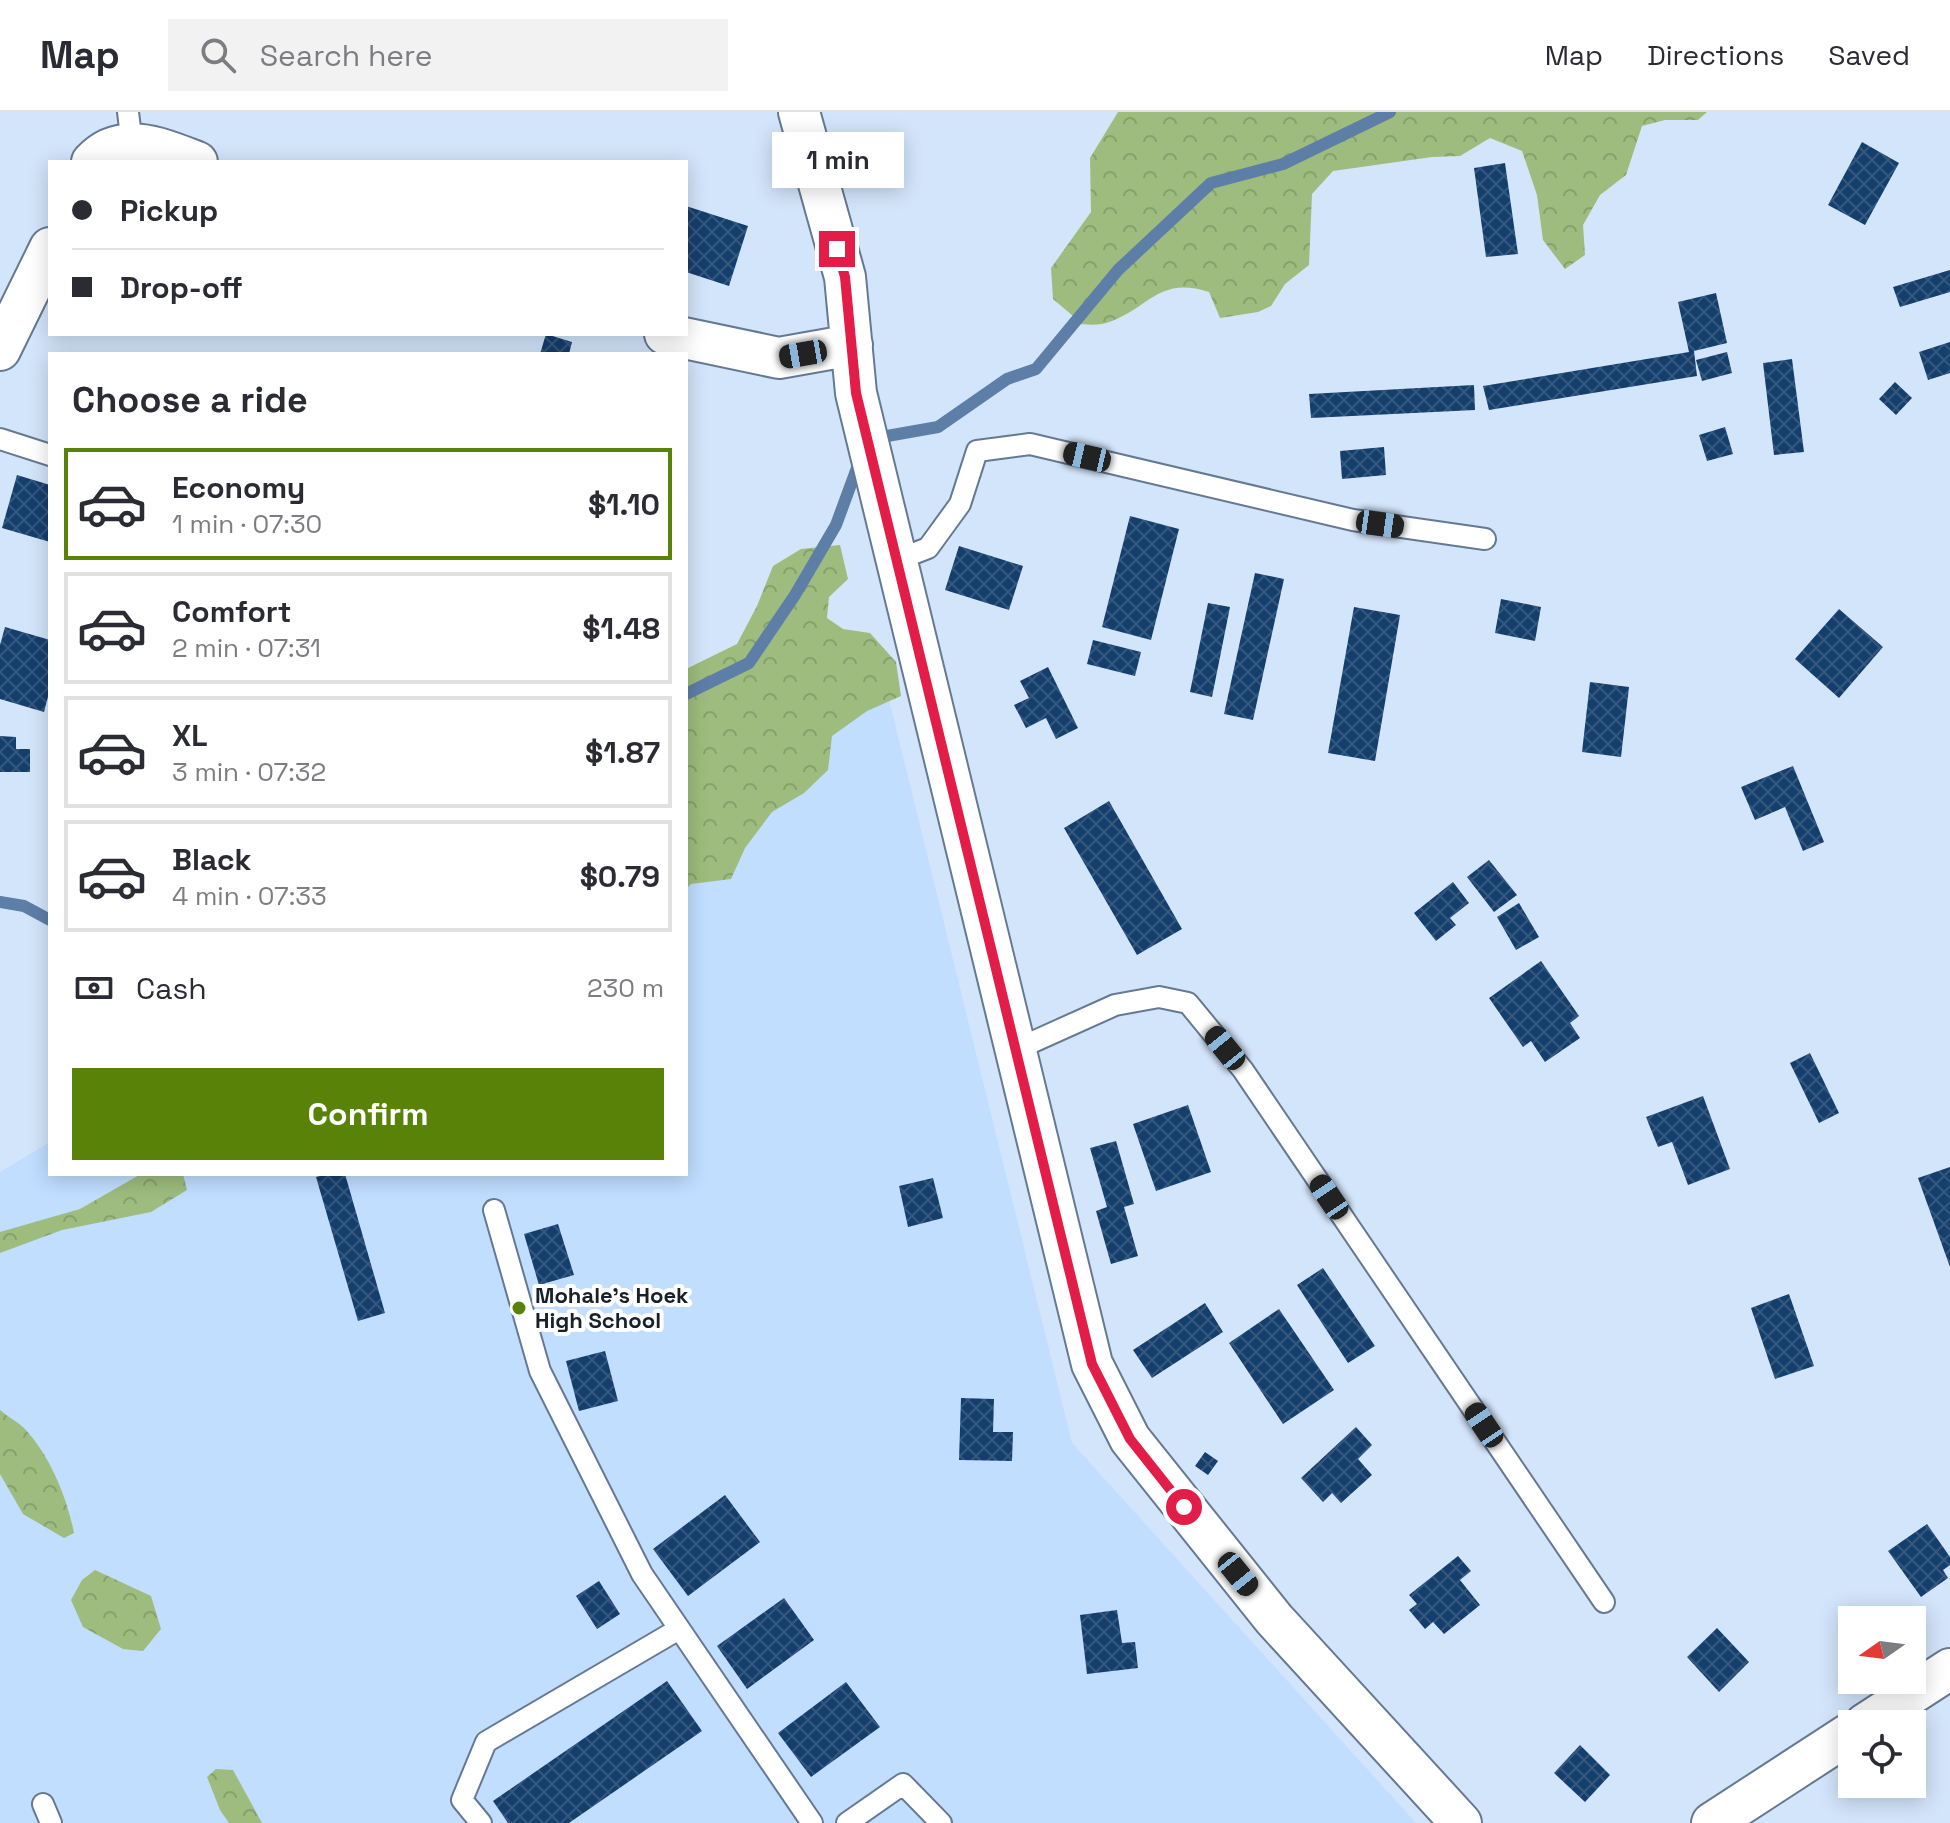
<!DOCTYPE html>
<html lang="en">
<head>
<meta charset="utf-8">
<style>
  body { margin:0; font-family:"Space Grotesk",sans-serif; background:#f2f2f3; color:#2b2b33; height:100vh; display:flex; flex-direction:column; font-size:30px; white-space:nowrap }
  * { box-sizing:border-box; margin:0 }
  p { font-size:26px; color:#7c7c81 }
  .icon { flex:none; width:44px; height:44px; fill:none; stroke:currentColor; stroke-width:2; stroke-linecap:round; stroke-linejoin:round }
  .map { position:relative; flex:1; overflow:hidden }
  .details { position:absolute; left:48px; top:240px; width:640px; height:824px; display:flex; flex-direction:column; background:#fff; border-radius:0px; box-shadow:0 4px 20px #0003 }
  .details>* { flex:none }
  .banner { position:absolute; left:48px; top:48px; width:640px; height:176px; border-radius:0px; box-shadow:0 4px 20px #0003; display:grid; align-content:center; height:176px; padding:0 24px; background:#fff }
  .needle { width:52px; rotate:256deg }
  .buttons { position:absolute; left:1838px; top:1494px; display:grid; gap:16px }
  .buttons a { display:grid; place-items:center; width:88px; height:88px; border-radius:0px; background:#fff; box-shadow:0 4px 20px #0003; font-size:40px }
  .end { position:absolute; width:36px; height:36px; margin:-18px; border:10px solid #e11d48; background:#fff; box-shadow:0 0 0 4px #fff }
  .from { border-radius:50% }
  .bubble { position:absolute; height:56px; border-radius:0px; background:#fff; box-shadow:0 4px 20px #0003; font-size:26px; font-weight:800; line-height:56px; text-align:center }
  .car { position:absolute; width:24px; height:48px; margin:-24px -12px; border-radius:10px; box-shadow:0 0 6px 2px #0007; background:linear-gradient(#222 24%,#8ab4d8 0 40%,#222 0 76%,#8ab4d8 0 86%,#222 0) }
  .banner b { display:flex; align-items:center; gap:28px; height:76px; font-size:30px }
  .banner b+b { border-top:2px solid #e1e1e2 }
  .banner i { width:20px; height:20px; background:#2b2b33 }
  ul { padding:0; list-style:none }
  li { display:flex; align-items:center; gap:24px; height:112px; margin:0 16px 12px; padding:0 8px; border:4px solid #e1e1e2; border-radius:0px }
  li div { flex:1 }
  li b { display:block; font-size:30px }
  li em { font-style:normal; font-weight:800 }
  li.selected { border-color:#588208 }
  li>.icon { width:72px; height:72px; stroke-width:1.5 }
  h2 { padding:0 24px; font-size:36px; line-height:96px }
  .pay { display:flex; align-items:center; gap:20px; height:88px; padding:0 24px; font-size:30px }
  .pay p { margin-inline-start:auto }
  .primary-button { display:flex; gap:16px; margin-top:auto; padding:16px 24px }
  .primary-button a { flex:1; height:92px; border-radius:0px; background:#588208; color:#fff; font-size:32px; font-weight:800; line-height:92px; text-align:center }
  header { display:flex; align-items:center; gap:48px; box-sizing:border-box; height:112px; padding:0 40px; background:#fff; border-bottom:2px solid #e1e1e2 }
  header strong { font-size:38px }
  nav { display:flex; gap:44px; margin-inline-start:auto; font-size:28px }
  .search { width:560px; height:72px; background:#f2f2f3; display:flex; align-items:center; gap:20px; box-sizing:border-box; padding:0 28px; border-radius:0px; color:#7c7c81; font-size:30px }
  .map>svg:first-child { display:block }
  .built { fill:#c1ddff }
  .forest { fill:url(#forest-crowns) }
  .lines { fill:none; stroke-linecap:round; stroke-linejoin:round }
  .stream { stroke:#5d7ea7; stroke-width:12 }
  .building { fill:url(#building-cross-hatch) }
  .service-casing { stroke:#657992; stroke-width:24 }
  .minor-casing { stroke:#657992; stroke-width:44 }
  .service { stroke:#fff; stroke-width:20 }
  .minor { stroke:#fff; stroke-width:40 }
  .route { stroke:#e11d48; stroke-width:10 }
  .poi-dot { fill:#588208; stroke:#fff; stroke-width:3 }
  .labels { text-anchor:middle; stroke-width:8; stroke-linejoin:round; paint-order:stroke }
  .poi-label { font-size:22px; font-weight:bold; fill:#18202a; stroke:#fff; text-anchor:start }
</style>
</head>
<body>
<header>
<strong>Map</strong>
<div class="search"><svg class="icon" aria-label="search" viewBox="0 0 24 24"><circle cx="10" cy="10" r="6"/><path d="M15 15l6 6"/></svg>Search here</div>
<nav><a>Map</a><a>Directions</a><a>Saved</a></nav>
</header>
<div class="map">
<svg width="1950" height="1711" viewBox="0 0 1950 1711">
  <defs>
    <pattern id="forest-crowns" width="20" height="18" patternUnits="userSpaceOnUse" patternTransform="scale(2)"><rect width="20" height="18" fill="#9ebc7d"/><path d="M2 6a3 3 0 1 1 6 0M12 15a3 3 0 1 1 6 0" fill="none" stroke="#87a16c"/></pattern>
    <pattern id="building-cross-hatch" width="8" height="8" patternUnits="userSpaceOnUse" patternTransform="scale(2)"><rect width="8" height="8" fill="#143e6c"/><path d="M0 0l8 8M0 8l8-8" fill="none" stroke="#35577d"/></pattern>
  </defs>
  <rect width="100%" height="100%" fill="#d3e5fb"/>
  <path class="built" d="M875 531 1072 1331 1416 1711H0V1060L50 1030V1062H686V690Z"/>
  <path class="forest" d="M1118 0H1707L1698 8H1665L1642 14 1626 63 1600 83 1583 113 1585 143 1565 157 1543 128 1537 83 1522 39 1490 26 1460 44 1432 45 1333 59 1312 82 1309 153 1285 172 1271 194 1258 200 1220 206 1209 180C1158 163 1148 198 1106 211 1097 214 1084 212 1075 212L1073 204 1053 187 1051 156 1091 100 1090 46Z
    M840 433 848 467 829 485 827 506 843 517 870 521 896 550 901 584 867 599 832 624 828 658 804 681 772 700 745 736 731 767 691 772 686 777V557L737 532 757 494 773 454 801 437Z
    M141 1062H183L187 1078 151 1100 62 1118 0 1141V1120L80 1097Z
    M0 1298C8 1305 18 1310 25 1317 50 1344 67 1385 74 1421L64 1426 23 1402 0 1362Z
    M95 1458 151 1484 161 1517 143 1539 123 1537 83 1515 71 1488 82 1468Z
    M216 1657 233 1658 262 1711H229L220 1698 207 1665Z"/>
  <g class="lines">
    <path class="stream" d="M870 327 938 315 1007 267 1036 257 1118 158 1211 71 1283 52 1390 0
      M686 582 749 551 795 483 836 413 861 345
      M0 790 24 794 50 808"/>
  </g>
  <path class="building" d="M1862 30 1899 51 1865 113 1828 93Z
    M1505 51 1518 142 1486 145 1474 56Z
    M686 94 748 114 729 174 686 160Z
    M1950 158V180L1900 195 1893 175Z
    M1716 181 1727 231 1694 239 1697 264 1489 298 1483 274 1689 240 1678 190Z
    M546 222 572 230 569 242H540Z
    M1950 230V261L1928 268 1919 240Z
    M1727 240 1732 261 1702 269 1696 248Z
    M1792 247 1804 340 1774 343 1763 251Z
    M1895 270 1912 286 1896 303 1879 287Z
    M1474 273 1475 298 1311 306 1309 282Z
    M1725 315 1733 342 1707 349 1699 323Z
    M1384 335 1386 363 1342 367 1340 339Z
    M17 363 50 373V430L2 416Z
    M1130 404 1179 417 1151 528 1102 515Z
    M959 434 1023 454 1009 498 945 478Z
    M1255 461 1284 467 1253 608 1224 602Z
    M1501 487 1541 495 1535 529 1495 521Z
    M1208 491 1230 495 1212 585 1190 580Z
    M1354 495 1400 503 1375 649 1328 641Z
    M1839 497 1883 535 1839 586 1795 547Z
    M5 515 50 528V577L44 600 0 587V533Z
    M1093 528 1141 540 1135 564 1087 552Z
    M1048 555 1078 616 1056 627 1046 606 1026 616 1014 593 1029 586 1020 569Z
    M1590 570 1629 575 1621 645 1582 640Z
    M0 624 16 625V637H30V660H0Z
    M1793 654 1824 730 1803 739 1785 695 1755 708 1741 675Z
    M1109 689 1182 817 1137 843 1064 716Z
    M1489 748 1517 783 1494 800 1467 765Z
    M1453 770 1469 791 1450 806 1456 813 1436 829 1414 801Z
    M1519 791 1539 825 1516 838 1497 805Z
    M1541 849 1579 904 1570 911 1580 926 1545 950 1531 929 1523 935 1489 886Z
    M1810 941 1839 1001 1819 1011 1790 951Z
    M1703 984 1730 1057 1688 1073 1672 1030 1658 1035 1646 1005Z
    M1188 993 1211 1060 1156 1079 1133 1012Z
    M1116 1029 1134 1092 1124 1095 1138 1144 1111 1152 1096 1099 1107 1095 1090 1036Z
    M1950 1055V1155L1918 1066Z
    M328 1062H345L385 1201 358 1209 316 1065Z
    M933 1066 943 1106 908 1115 899 1074Z
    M558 1112 574 1163 539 1173 524 1122Z
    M1323 1156 1375 1234 1348 1251 1297 1173Z
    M1789 1182 1814 1254 1775 1267 1751 1196Z
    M1205 1191 1223 1220 1152 1266 1133 1238Z
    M1279 1197 1334 1278 1283 1312 1229 1231Z
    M605 1239 618 1289 579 1299 566 1249Z
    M961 1286 994 1287 993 1320H1013L1012 1349 959 1348Z
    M1356 1315 1372 1333 1358 1347 1372 1363 1341 1391 1332 1381 1323 1390 1301 1366Z
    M1205 1340 1218 1349 1208 1363 1195 1354Z
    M725 1383 760 1430 688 1484 653 1437Z
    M1927 1412 1950 1445V1453L1943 1458 1948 1466 1921 1485 1888 1439Z
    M1458 1444 1471 1459 1460 1468 1480 1493 1444 1522 1433 1510 1425 1517 1409 1498 1417 1492 1409 1483Z
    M599 1469 620 1502 597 1517 576 1484Z
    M784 1486 814 1528 747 1577 717 1534Z
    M1117 1498 1122 1531 1135 1530 1138 1556 1087 1562 1080 1503Z
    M1717 1516 1749 1550 1719 1580 1687 1545Z
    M667 1569 702 1619 569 1711H508L493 1689Z
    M846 1570 880 1615 811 1665 778 1621Z
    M1580 1633 1610 1663 1585 1690 1554 1661Z"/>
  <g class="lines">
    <defs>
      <path id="service" d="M128 0 132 33
        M0 327 50 343
        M897 448 928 436 960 392 977 339 1030 332 1353 408 1485 427
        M1015 938 1115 893 1159 885 1188 891 1243 958 1604 1490
        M494 1098 540 1259 642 1462 812 1711
        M43 1692 51 1711
        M481 1711 462 1688 486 1630 679 1517
        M847 1711 903 1672 941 1711"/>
      <path id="minor" d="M799 0 845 165 856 281 1092 1252 1130 1327 1274 1507 1461 1711
        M92 50C121 18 163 37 197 50
        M665 222 779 246 852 233
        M0 238 50 136
        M1865 1612 1950 1557
        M1712 1711 1852 1620"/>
    </defs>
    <use href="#service" class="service-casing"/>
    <use href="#minor" class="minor-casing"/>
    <use href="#service" class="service"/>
    <use href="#minor" class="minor"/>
  </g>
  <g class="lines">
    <path class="route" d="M837 137 845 165 856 281 1092 1252 1130 1327 1184 1395"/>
  </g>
  <circle class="poi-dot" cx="519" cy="1196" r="8"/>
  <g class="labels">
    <g class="poi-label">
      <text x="535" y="1191">Mohale's Hoek<tspan x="535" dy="25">High School</tspan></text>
    </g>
  </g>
</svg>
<div class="buttons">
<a><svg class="needle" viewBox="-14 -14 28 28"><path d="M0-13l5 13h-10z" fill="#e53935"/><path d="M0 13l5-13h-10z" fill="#7c7c81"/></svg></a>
<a><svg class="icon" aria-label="locate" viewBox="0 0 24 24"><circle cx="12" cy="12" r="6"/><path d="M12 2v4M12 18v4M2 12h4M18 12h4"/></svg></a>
</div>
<i class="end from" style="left:1184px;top:1395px"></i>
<i class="end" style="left:837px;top:137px"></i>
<div class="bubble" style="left:772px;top:20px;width:132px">1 min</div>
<i class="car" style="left:803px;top:242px;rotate:260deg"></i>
<i class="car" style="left:1087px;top:345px;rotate:283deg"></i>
<i class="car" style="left:1380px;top:412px;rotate:98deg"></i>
<i class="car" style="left:1225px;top:936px;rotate:321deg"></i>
<i class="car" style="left:1329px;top:1085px;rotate:326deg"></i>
<i class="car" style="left:1484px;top:1313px;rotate:326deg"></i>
<i class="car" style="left:1238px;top:1462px;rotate:141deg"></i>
<div class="banner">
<b><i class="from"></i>Pickup</b>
<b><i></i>Drop-off</b>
</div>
<section class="details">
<h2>Choose a ride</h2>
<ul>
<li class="selected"><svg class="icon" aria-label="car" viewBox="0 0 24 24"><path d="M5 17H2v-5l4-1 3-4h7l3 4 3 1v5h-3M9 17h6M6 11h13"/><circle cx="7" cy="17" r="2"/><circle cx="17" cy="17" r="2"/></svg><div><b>Economy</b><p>1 min · 07:30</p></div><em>$1.10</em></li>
<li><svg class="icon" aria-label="car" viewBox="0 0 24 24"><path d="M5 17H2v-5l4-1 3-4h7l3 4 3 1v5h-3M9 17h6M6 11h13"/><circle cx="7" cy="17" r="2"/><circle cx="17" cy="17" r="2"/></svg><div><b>Comfort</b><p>2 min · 07:31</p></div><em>$1.48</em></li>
<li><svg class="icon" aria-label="car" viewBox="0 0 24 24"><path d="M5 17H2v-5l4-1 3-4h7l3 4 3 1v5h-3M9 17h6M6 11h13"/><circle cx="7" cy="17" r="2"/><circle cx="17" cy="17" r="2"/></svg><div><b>XL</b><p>3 min · 07:32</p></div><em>$1.87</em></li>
<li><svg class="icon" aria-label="car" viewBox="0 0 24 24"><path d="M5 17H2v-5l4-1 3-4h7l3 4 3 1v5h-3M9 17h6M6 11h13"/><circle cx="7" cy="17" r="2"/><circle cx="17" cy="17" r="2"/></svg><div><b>Black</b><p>4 min · 07:33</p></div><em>$0.79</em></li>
</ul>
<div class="pay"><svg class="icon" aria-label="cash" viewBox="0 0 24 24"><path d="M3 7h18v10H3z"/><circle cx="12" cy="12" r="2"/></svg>Cash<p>230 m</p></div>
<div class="primary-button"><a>Confirm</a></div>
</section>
</div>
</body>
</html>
